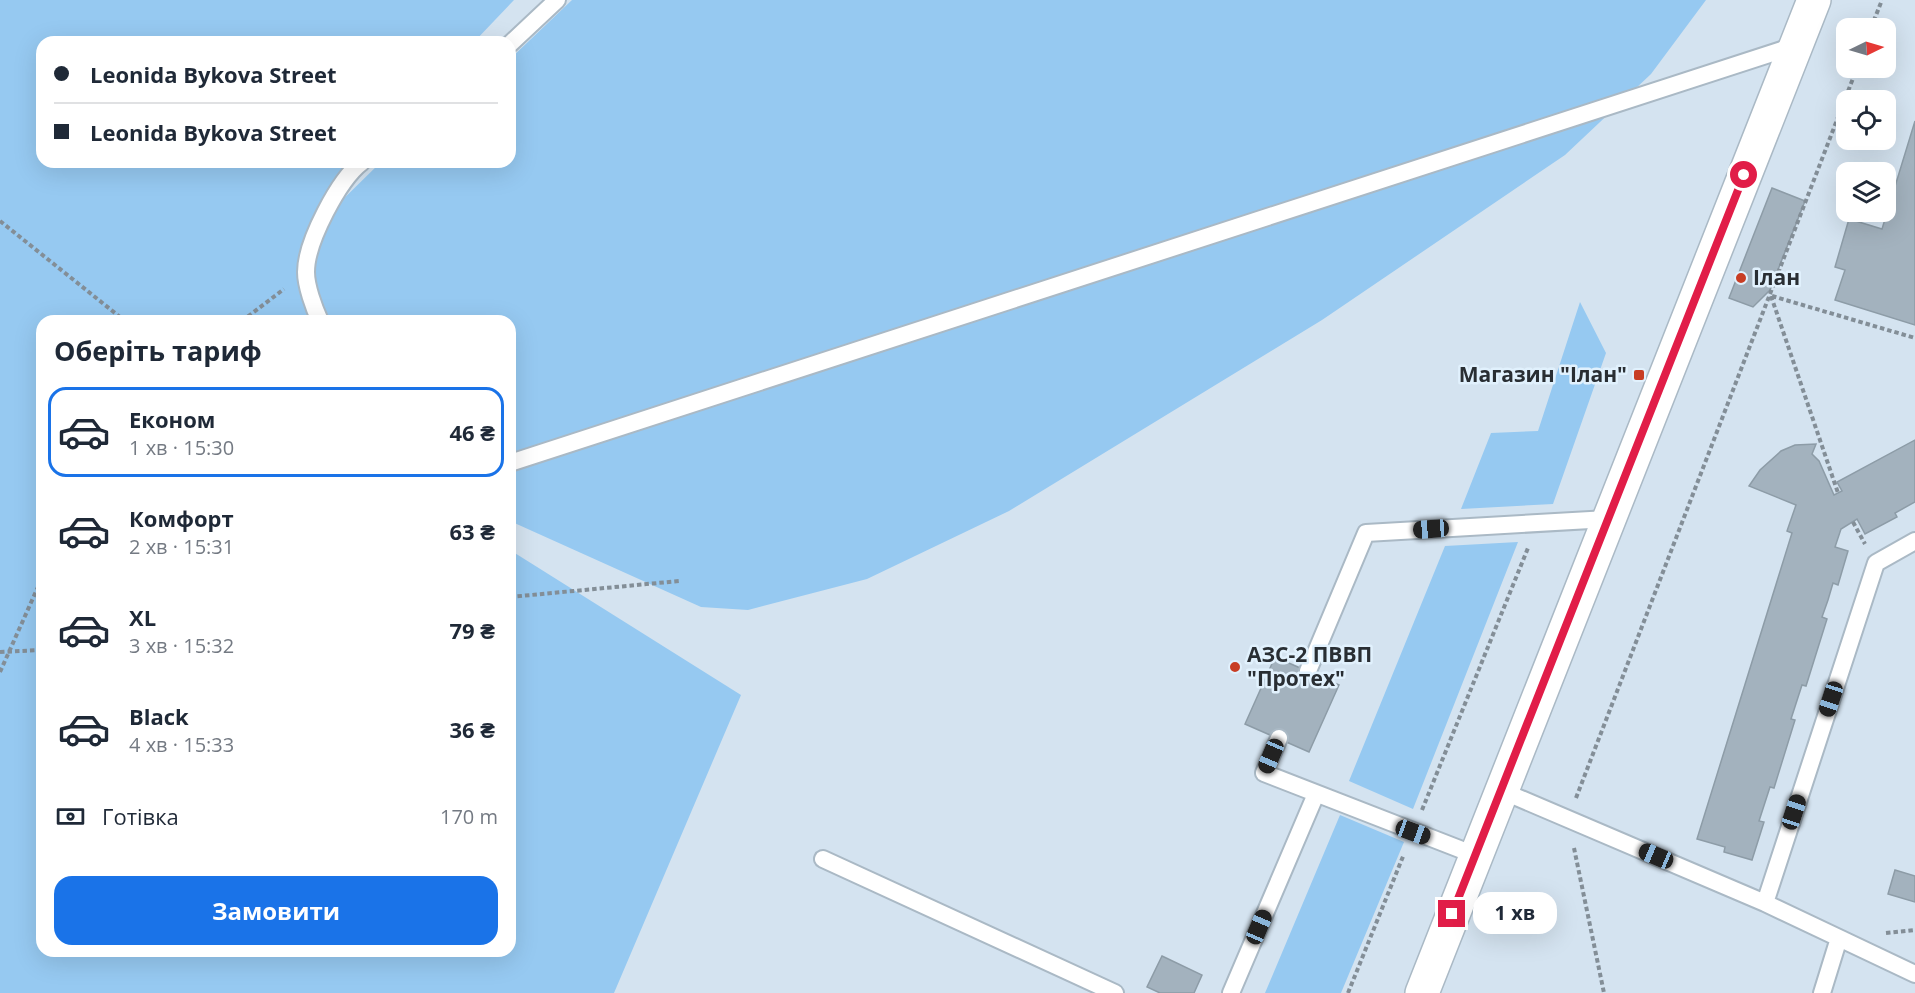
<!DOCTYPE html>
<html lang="uk">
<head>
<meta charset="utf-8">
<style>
  body { margin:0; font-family:"Open Sans",sans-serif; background:#f2f2f3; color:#1f2937; height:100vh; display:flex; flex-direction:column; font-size:22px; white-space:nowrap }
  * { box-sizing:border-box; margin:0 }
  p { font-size:20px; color:#747a83 }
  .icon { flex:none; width:33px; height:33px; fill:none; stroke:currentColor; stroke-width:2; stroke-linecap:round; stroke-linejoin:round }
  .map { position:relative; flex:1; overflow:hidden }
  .drawer { position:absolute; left:36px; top:315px; width:480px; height:642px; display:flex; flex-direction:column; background:#fff; border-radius:18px; box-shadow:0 6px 24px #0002 }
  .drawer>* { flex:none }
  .guide { position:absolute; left:36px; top:36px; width:480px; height:132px; border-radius:18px; box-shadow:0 6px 24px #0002; display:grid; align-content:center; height:132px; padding:0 18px; background:#fff }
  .needle { width:39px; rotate:85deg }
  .fabs { position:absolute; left:1836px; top:18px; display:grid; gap:12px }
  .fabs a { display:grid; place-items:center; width:60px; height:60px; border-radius:12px; background:#fff; box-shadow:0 6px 24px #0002; font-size:30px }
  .end { position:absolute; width:27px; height:27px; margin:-14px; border:8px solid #e11d48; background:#fff; box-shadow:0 0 0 3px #fff }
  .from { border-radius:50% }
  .bubble { position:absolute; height:42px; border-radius:18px; background:#fff; box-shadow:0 6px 24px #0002; font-size:20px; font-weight:700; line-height:42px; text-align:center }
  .car { position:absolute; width:18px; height:36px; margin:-18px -9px; border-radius:8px; box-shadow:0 0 4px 2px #0007; background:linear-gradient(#222 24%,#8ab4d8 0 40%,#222 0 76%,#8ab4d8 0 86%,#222 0) }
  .guide b { display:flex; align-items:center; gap:21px; height:57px; font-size:22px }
  .guide b+b { border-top:2px solid #e0e1e3 }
  .guide i { width:15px; height:15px; background:#1f2937 }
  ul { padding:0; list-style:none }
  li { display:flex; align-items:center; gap:18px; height:90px; margin:0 12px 9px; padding:0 6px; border:3px solid transparent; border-radius:18px }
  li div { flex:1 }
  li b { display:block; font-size:22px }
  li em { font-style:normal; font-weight:700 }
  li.active { border-color:#1a73e8 }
  li>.icon { width:54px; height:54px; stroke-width:1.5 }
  h2 { padding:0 18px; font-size:27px; line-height:72px }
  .pay { display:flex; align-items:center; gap:15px; height:66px; padding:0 18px; font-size:22px }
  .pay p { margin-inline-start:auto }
  .button { display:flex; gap:12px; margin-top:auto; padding:12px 18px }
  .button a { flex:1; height:69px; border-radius:18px; background:#1a73e8; color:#fff; font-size:24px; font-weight:700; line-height:69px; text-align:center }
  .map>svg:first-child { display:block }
  .green { fill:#96c9f1 }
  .building { fill:#a3b2be; stroke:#8d9ca7; stroke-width:1.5 }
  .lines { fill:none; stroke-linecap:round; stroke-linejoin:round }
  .lane-casing { stroke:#aab9c5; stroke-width:20 }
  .secondary-casing { stroke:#aab9c5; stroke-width:36 }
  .path { stroke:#838e97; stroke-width:4; stroke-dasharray:4.5 3; stroke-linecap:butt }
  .lane { stroke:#fff; stroke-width:16 }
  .secondary { stroke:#fff; stroke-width:33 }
  .route { stroke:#e11d48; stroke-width:8 }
  .poi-dot { fill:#c83d24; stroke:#e1f1fd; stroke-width:2 }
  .labels { text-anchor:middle; stroke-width:5; stroke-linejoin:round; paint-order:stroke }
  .poi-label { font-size:21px; font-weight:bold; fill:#292e33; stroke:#e1f1fd; text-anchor:start }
</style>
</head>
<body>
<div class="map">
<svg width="1915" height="993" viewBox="0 0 1915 993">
  <rect width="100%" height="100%" fill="#d4e3f0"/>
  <path class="green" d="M0 0H514L474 42H42V162H360L330 212 381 162H510V59L572 0H1706L1651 74 1565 155 1322 320 1009 511 867 579 748 610 701 607 510 521V321H42V951H510V550L741 695 614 993H0Z
    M1580 302 1606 353 1553 504 1461 509 1491 433 1538 431Z
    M1518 542 1413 809 1349 781 1445 546Z
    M1340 815 1404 842 1341 993H1265Z"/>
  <path class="building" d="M1915 121V325L1835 300 1845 270 1835 267 1849 219 1882 229Z
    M1772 188 1805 201 1770 290 1753 307 1729 298Z
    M1915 440V502L1895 513 1897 517 1865 534 1857 519 1841 529 1835 547 1848 551 1838 585 1833 583 1828 600 1822 617 1827 619 1806 686 1802 685 1791 719 1795 720 1774 788 1770 787 1759 821 1764 822 1752 860 1724 852 1725 847 1697 839 1792 533 1787 531 1796 505 1749 486 1760 470 1781 451 1795 445 1816 444 1812 454 1819 461 1834 495 1842 491 1837 482Z
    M1275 657 1339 685 1309 752 1245 724Z
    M1895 870 1915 876V902L1888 894Z
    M1162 956 1202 975 1194 993H1160L1147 987Z"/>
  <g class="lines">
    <defs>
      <path id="lane" d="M510 44 557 0
        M320 321C314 308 306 286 306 272 306 242 339 179 362 162
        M510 463 1794 46
        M1308 671 1366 533 1608 519
        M1279 738 1264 773 1475 855
        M1500 790 1765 903 1839 938 1822 993
        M823 859 1115 993
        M1765 903 1876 563 1915 541
        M1839 938 1915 974
        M1231 993 1316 794"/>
      <path id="secondary" d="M1422 993 1814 0"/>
    </defs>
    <use href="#lane" class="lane-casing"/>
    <use href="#secondary" class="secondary-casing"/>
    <path class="path" d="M1871 28 1882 0
      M0 221 125 321
      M1771 296 1838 493
      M1772 296 1915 338
      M242 321 284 289
      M1853 522 1865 544
      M510 597 679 581
      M0 652 42 650
      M0 672 42 578
      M1576 798 1857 68
      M1422 810 1528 548
      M1574 848 1604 993
      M1886 933 1915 930
      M1348 993 1404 854"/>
    <use href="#lane" class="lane"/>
    <use href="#secondary" class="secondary"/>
  </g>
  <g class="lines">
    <path class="route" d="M1452 914 1744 175"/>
  </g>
  <g class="poi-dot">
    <circle cx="1741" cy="278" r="6"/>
    <rect x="1633" y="369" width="12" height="12" rx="3"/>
    <circle cx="1235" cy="667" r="6"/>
  </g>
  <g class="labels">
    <g class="poi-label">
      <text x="1753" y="285">Ілан</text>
      <text x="1627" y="382" text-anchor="end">Магазин "Ілан"</text>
      <text x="1247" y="662">АЗС-2 ПВВП<tspan x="1247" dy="24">"Протех"</tspan></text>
    </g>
  </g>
</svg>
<div class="fabs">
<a><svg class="needle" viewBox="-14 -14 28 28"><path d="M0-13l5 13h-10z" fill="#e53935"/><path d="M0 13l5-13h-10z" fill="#747a83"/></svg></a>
<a><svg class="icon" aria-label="locate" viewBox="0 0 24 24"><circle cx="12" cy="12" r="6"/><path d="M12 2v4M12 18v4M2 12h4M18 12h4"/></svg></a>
<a><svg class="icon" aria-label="layers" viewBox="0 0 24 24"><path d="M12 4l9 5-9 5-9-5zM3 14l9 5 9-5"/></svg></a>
</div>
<i class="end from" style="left:1744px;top:175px"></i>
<i class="end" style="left:1452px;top:914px"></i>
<div class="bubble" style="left:1473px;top:892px;width:84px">1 хв</div>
<i class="car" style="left:1431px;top:529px;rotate:266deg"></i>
<i class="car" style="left:1831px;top:699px;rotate:198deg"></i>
<i class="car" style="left:1271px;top:756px;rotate:203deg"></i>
<i class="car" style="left:1794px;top:812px;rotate:18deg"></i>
<i class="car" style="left:1413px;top:832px;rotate:110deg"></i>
<i class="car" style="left:1656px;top:856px;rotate:293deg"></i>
<i class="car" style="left:1259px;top:927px;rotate:23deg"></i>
<div class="guide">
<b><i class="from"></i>Leonida Bykova Street</b>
<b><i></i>Leonida Bykova Street</b>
</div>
<section class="drawer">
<h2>Оберіть тариф</h2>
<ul>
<li class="active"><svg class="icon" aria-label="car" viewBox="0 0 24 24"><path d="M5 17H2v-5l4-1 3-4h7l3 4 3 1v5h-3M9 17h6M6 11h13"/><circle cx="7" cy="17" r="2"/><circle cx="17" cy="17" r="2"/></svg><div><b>Економ</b><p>1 хв · 15:30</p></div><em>46 ₴</em></li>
<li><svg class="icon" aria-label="car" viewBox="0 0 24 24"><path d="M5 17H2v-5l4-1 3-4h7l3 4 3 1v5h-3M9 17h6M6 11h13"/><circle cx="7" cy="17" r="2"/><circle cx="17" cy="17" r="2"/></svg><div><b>Комфорт</b><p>2 хв · 15:31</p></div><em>63 ₴</em></li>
<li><svg class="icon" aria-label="car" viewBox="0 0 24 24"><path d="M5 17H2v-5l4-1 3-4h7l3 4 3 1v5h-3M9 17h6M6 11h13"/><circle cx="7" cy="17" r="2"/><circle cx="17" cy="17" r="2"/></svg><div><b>XL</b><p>3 хв · 15:32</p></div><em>79 ₴</em></li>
<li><svg class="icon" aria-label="car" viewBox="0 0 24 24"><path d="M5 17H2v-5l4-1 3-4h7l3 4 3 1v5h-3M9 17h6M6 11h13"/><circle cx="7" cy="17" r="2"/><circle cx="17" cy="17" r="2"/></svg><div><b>Black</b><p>4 хв · 15:33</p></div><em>36 ₴</em></li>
</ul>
<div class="pay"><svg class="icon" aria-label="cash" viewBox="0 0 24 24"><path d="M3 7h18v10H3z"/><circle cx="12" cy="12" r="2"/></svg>Готівка<p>170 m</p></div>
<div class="button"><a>Замовити</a></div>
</section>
</div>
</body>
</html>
